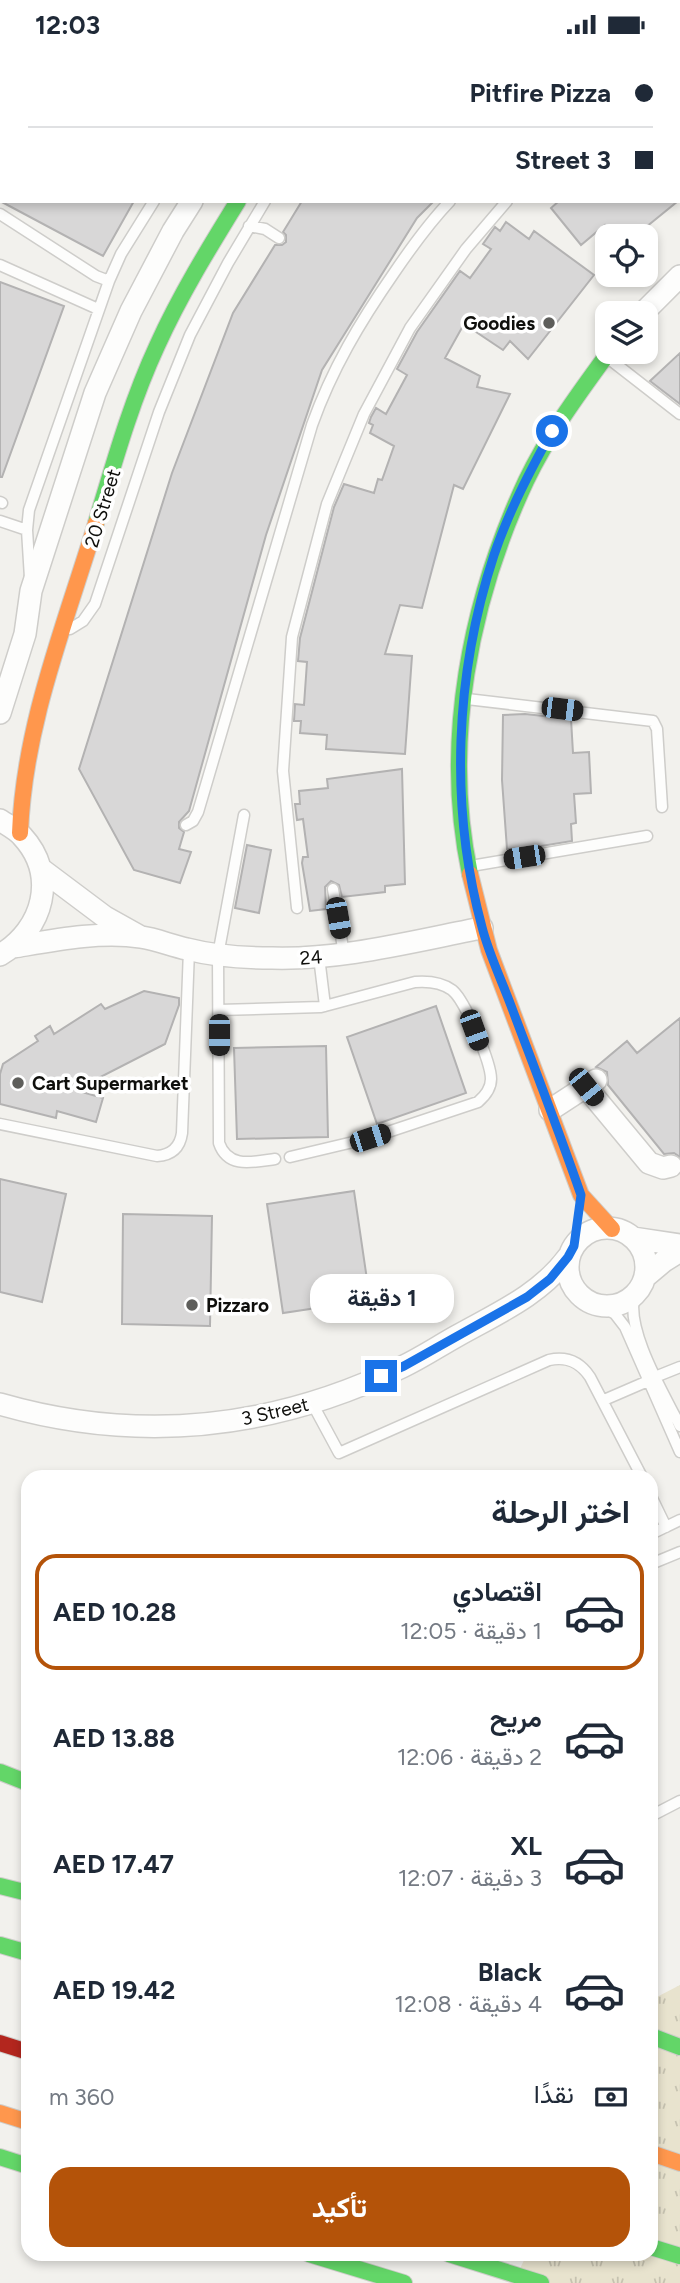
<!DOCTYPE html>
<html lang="ar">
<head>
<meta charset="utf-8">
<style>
  body { margin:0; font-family:Figtree,Vazirmatn,sans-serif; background:#f2f2f3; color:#1f2937; direction:rtl; height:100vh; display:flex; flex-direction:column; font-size:26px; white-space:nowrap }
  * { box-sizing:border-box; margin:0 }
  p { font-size:23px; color:#747a83 }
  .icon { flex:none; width:38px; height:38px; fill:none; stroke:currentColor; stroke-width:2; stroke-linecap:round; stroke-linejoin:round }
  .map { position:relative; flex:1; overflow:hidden; direction:ltr }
  .panel { position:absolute; left:21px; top:1421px; width:637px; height:791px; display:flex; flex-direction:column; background:#fff; border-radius:21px; box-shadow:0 4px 10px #0003; direction:rtl }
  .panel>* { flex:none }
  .top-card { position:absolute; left:0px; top:0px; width:681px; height:154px; box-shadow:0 4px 10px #0003; direction:rtl; display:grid; align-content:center; height:154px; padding:0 28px; background:#fff }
  .buttons { position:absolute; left:595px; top:175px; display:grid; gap:14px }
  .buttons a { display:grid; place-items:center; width:63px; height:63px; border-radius:14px; background:#fff; box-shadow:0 4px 10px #0003; font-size:35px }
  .end { position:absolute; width:32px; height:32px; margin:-16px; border:9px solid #1a73e8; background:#fff; box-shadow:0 0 0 4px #fff }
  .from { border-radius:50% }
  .bubble { position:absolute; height:49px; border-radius:21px; background:#fff; box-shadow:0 4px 10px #0003; font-size:23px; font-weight:700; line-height:49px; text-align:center; direction:rtl }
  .car { position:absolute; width:21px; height:42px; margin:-21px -10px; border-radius:9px; box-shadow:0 0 5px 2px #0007; background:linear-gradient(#222 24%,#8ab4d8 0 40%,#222 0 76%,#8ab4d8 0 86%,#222 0) }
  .top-card b { display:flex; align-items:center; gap:24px; height:66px; font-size:26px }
  .top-card b+b { border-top:2px solid #e0e1e3 }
  .top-card i { width:18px; height:18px; background:#1f2937 }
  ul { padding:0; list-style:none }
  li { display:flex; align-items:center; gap:21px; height:116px; margin:0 14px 10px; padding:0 14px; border:4px solid transparent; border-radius:21px }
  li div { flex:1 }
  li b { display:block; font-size:26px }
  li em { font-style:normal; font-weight:700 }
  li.selected { border-color:#b45309 }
  li>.icon { width:63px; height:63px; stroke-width:1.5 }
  h2 { padding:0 28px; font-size:32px; line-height:84px }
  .pay { display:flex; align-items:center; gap:18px; height:77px; padding:0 28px; font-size:26px }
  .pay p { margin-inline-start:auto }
  .button { display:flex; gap:14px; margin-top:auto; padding:14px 28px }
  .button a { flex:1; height:80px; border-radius:21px; background:#b45309; color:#fff; font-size:28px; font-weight:700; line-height:80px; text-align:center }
  .status { display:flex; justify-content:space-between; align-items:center; height:49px; padding:0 35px; background:#fff; direction:ltr }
  .status svg { height:19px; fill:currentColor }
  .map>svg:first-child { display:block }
  .grass { fill:url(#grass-tufts) }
  .building { fill:#d8d7d7; stroke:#b3b2b2; stroke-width:2 }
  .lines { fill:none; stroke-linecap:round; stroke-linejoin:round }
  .lane-casing { stroke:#cecdca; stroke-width:13 }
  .street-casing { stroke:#cecdca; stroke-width:24 }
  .fast-casing { stroke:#cecdca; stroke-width:18 }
  .slow-casing { stroke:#cecdca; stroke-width:18 }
  .jam-casing { stroke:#cecdca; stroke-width:18 }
  .lane { stroke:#fdfdfc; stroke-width:10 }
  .street { stroke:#fdfdfc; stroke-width:21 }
  .fast { stroke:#63d668; stroke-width:16 }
  .slow { stroke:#ff974d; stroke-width:16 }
  .jam { stroke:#b3261e; stroke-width:16 }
  .route { stroke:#1a73e8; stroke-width:9 }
  .poi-dot { fill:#5e5e5b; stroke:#fff; stroke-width:2.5 }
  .labels { text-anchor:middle; stroke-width:7; stroke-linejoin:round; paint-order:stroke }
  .poi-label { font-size:19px; font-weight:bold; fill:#0f0f0c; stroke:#fff; text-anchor:start }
  .street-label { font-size:19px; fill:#0f0f0c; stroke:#fff }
</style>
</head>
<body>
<div class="status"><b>12:03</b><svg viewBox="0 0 49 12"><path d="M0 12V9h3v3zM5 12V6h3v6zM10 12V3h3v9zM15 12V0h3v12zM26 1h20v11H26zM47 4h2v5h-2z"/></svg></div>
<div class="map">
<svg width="680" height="2234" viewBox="0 0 680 2234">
  <defs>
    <pattern id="grass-tufts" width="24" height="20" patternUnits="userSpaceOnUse" patternTransform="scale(1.75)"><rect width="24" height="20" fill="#e8e3ce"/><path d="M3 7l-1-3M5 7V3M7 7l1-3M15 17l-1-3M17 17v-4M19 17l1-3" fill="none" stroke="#c6c2b0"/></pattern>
  </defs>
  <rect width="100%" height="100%" fill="#f2f1ed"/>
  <path class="grass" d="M680 1936V2234H513L527 2205H651V1951Z"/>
  <path class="building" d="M0 152H134L103 207Z
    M302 152H434L417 169 322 321 266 486 189 762 179 773V779L184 783 179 800 191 803 180 834 134 821 79 720 172 424 233 264 275 196H282L286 193V186L283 183Z
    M559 152H678L635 187H615L605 176 581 196 551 159Z
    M506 173 529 190 534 182 594 226 528 310 510 292 503 301 464 275 445 309 480 327 477 338 510 345 463 440 454 436 422 559 400 556 385 605 412 607 405 705 326 700 327 686 300 684 301 672H294L295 655 304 656 307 613 298 612 300 589 334 458 344 435 374 444 378 430 382 431 394 397 370 384 373 376 369 374 371 368 376 359 386 365 407 326 397 320 417 283 460 222 470 229 491 200 483 195 495 178 500 182Z
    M0 233 64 257 2 428H0Z
    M680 304V355L650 332Z
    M525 665 571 670 573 704 589 703 591 744 574 745 576 774 571 775 572 792 529 799 507 800 502 731 503 666Z
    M402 720 405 835 385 837V843L342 848 339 836 331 832 325 838 326 860 310 862 302 814 303 808H308L303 770 297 771 295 755H300L299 742 328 739 327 730Z
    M247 796 271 801 259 864 235 859Z
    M144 942 179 949V956L165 995 75 1041 103 1049 96 1073 57 1062 56 1069 0 1055V1025L3 1015 38 992 35 987 50 977 54 985 101 955 105 960Z
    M436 957 466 1044 377 1075 347 988Z
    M680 969V1108L674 1104 664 1105 608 1036 607 1023 596 1018 627 992 637 1004Z
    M326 997 328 1088 237 1090 234 999Z
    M0 1130 66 1145 42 1253 0 1243Z
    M354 1142 370 1251 283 1264 267 1155Z
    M123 1165 212 1167 210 1277 122 1275Z"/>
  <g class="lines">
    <defs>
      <path id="lane" d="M73 0 76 2
        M48 2 49 0
        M267 2 269 0
        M387 2 389 0
        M605 2V0
        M0 78 2 76
        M679 126 680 128
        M0 165 96 227 109 232
        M249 177 265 180 279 189
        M0 216 98 260
        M608 309 680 365
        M0 453 2 454
        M0 472 27 481
        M30 529 27 481 29 461 109 232 121 205 154 152
        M70 580 83 572 95 555 159 363 190 286 228 214 265 152
        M467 650 653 672 657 680 662 758
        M244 766 218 906 219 1094C228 1120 253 1113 275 1110
        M186 776 193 772 198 763 312 376C332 320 360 273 394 224 411 199 429 174 450 152
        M471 817 647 787
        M333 840 344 905
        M297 859 283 722 292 588 327 455 364 365 410 279 466 200 507 152
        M319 908 325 957
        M219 961 321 958 415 933C428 932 441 933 452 941 465 951 491 1014 491 1030 491 1040 485 1047 478 1053L370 1089 290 1108
        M0 1075 157 1107C172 1106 180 1098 182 1084L189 901
        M635 1245C624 1279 664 1345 680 1377
        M602 1257 615 1265 625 1278 680 1403
        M655 1328 680 1318
        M604 1351 648 1332
        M312 1354 339 1404 549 1311C567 1307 580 1313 590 1328L642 1428
        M651 1447 666 1478
        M651 1485 680 1471
        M651 1515 680 1503
        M651 1767 680 1752"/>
      <path id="street" d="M305 2 306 0
        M357 2 359 0
        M643 264 680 227
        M0 664 25 585 31 542 95 344 131 262 173 182 192 152
        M0 771C7 776 16 780 22 787 58 826 44 880 0 906
        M41 820 105 868 139 887
        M14 898C55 891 99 882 141 888 156 890 172 897 187 900 214 907 244 909 272 909 343 911 413 892 482 879
        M586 1038 649 1114 663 1119 671 1117
        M550 1061 596 1031
        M568 1218a39 39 0 1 1 78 0a39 39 0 1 1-78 0Z
        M633 1189 680 1196
        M645 1228 664 1212 680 1202
        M0 1355C139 1395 272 1381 402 1318 421 1309 439 1297 457 1287 498 1264 540 1246 568 1208"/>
      <path id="fast" d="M96 474C114 414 131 353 157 297 180 246 209 199 238 152
        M470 825C442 694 470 552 526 432 548 386 579 344 609 303
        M0 1723 28 1734
        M0 1837 28 1844
        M0 1896 28 1904
        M651 1987 680 1998
        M0 2108 28 2117
        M651 2198 680 2207
        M309 2205 404 2234
        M449 2205 541 2234"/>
      <path id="slow" d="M20 784C24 676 65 576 96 474
        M470 825 489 901 581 1146 612 1180
        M0 2064 28 2073
        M651 2104 680 2114"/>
      <path id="jam" d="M0 1994 28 2003"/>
    </defs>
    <use href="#lane" class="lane-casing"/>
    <use href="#street" class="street-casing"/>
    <use href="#fast" class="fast-casing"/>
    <use href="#slow" class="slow-casing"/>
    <use href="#jam" class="jam-casing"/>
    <use href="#lane" class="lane"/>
    <use href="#street" class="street"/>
    <use href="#fast" class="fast"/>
    <use href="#slow" class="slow"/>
    <use href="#jam" class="jam"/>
  </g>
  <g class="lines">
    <path class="route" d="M381 1327 404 1317 527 1248 550 1230 568 1208 574 1197 581 1146C560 1085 536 1023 513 962 503 934 489 906 482 878 449 757 455 625 494 506 509 462 530 422 552 382"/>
  </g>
  <g class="poi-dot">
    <circle cx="549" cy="274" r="7"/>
    <circle cx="18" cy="1034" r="7"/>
    <circle cx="192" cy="1256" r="7"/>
  </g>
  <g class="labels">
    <g class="poi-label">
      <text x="535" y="281" text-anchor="end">Goodies</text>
      <text x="32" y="1041">Cart Supermarket</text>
      <text x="206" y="1263">Pizzaro</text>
    </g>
    <g class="street-label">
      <text transform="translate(102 459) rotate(-73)" y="7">20 Street</text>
      <text transform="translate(311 908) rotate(-4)" y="7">24</text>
      <text transform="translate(275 1362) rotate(-13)" y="7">3 Street</text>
    </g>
  </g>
</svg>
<div class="buttons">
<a><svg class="icon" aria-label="locate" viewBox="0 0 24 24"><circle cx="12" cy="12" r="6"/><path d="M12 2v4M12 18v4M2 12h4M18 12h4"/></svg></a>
<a><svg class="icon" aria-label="layers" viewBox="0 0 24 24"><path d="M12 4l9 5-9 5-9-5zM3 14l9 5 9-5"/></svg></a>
</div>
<i class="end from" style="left:552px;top:382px"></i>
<i class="end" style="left:381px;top:1327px"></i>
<div class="bubble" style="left:310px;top:1225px;width:144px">1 دقيقة</div>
<i class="car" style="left:562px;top:660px;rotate:97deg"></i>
<i class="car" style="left:524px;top:808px;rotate:261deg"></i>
<i class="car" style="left:338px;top:869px;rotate:170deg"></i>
<i class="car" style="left:474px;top:981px;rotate:160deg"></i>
<i class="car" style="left:219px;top:986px;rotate:180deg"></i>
<i class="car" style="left:586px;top:1038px;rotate:141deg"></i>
<i class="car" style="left:370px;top:1089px;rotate:72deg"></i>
<div class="top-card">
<b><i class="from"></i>Pitfire Pizza</b>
<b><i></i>3 Street</b>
</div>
<section class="panel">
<h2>اختر الرحلة</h2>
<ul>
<li class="selected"><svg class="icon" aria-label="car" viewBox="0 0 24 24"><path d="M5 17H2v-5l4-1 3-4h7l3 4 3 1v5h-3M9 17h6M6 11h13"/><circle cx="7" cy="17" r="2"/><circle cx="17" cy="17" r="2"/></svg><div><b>اقتصادي</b><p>1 دقيقة · 12:05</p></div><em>AED 10.28</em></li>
<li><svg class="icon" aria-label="car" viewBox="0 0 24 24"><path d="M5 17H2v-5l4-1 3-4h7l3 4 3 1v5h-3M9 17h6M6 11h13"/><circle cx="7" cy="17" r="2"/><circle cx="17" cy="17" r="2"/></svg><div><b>مريح</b><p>2 دقيقة · 12:06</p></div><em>AED 13.88</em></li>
<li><svg class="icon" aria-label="car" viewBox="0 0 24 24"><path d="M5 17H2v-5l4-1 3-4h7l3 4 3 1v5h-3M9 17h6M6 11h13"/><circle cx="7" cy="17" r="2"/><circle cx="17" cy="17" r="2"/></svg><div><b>XL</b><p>3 دقيقة · 12:07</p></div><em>AED 17.47</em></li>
<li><svg class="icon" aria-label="car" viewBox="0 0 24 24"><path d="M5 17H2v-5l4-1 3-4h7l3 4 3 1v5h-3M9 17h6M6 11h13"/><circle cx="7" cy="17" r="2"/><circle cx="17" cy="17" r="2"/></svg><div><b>Black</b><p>4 دقيقة · 12:08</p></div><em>AED 19.42</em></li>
</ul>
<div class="pay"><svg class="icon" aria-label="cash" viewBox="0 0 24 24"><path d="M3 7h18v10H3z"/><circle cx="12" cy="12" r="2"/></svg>نقدًا<p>360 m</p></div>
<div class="button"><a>تأكيد</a></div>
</section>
</div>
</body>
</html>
